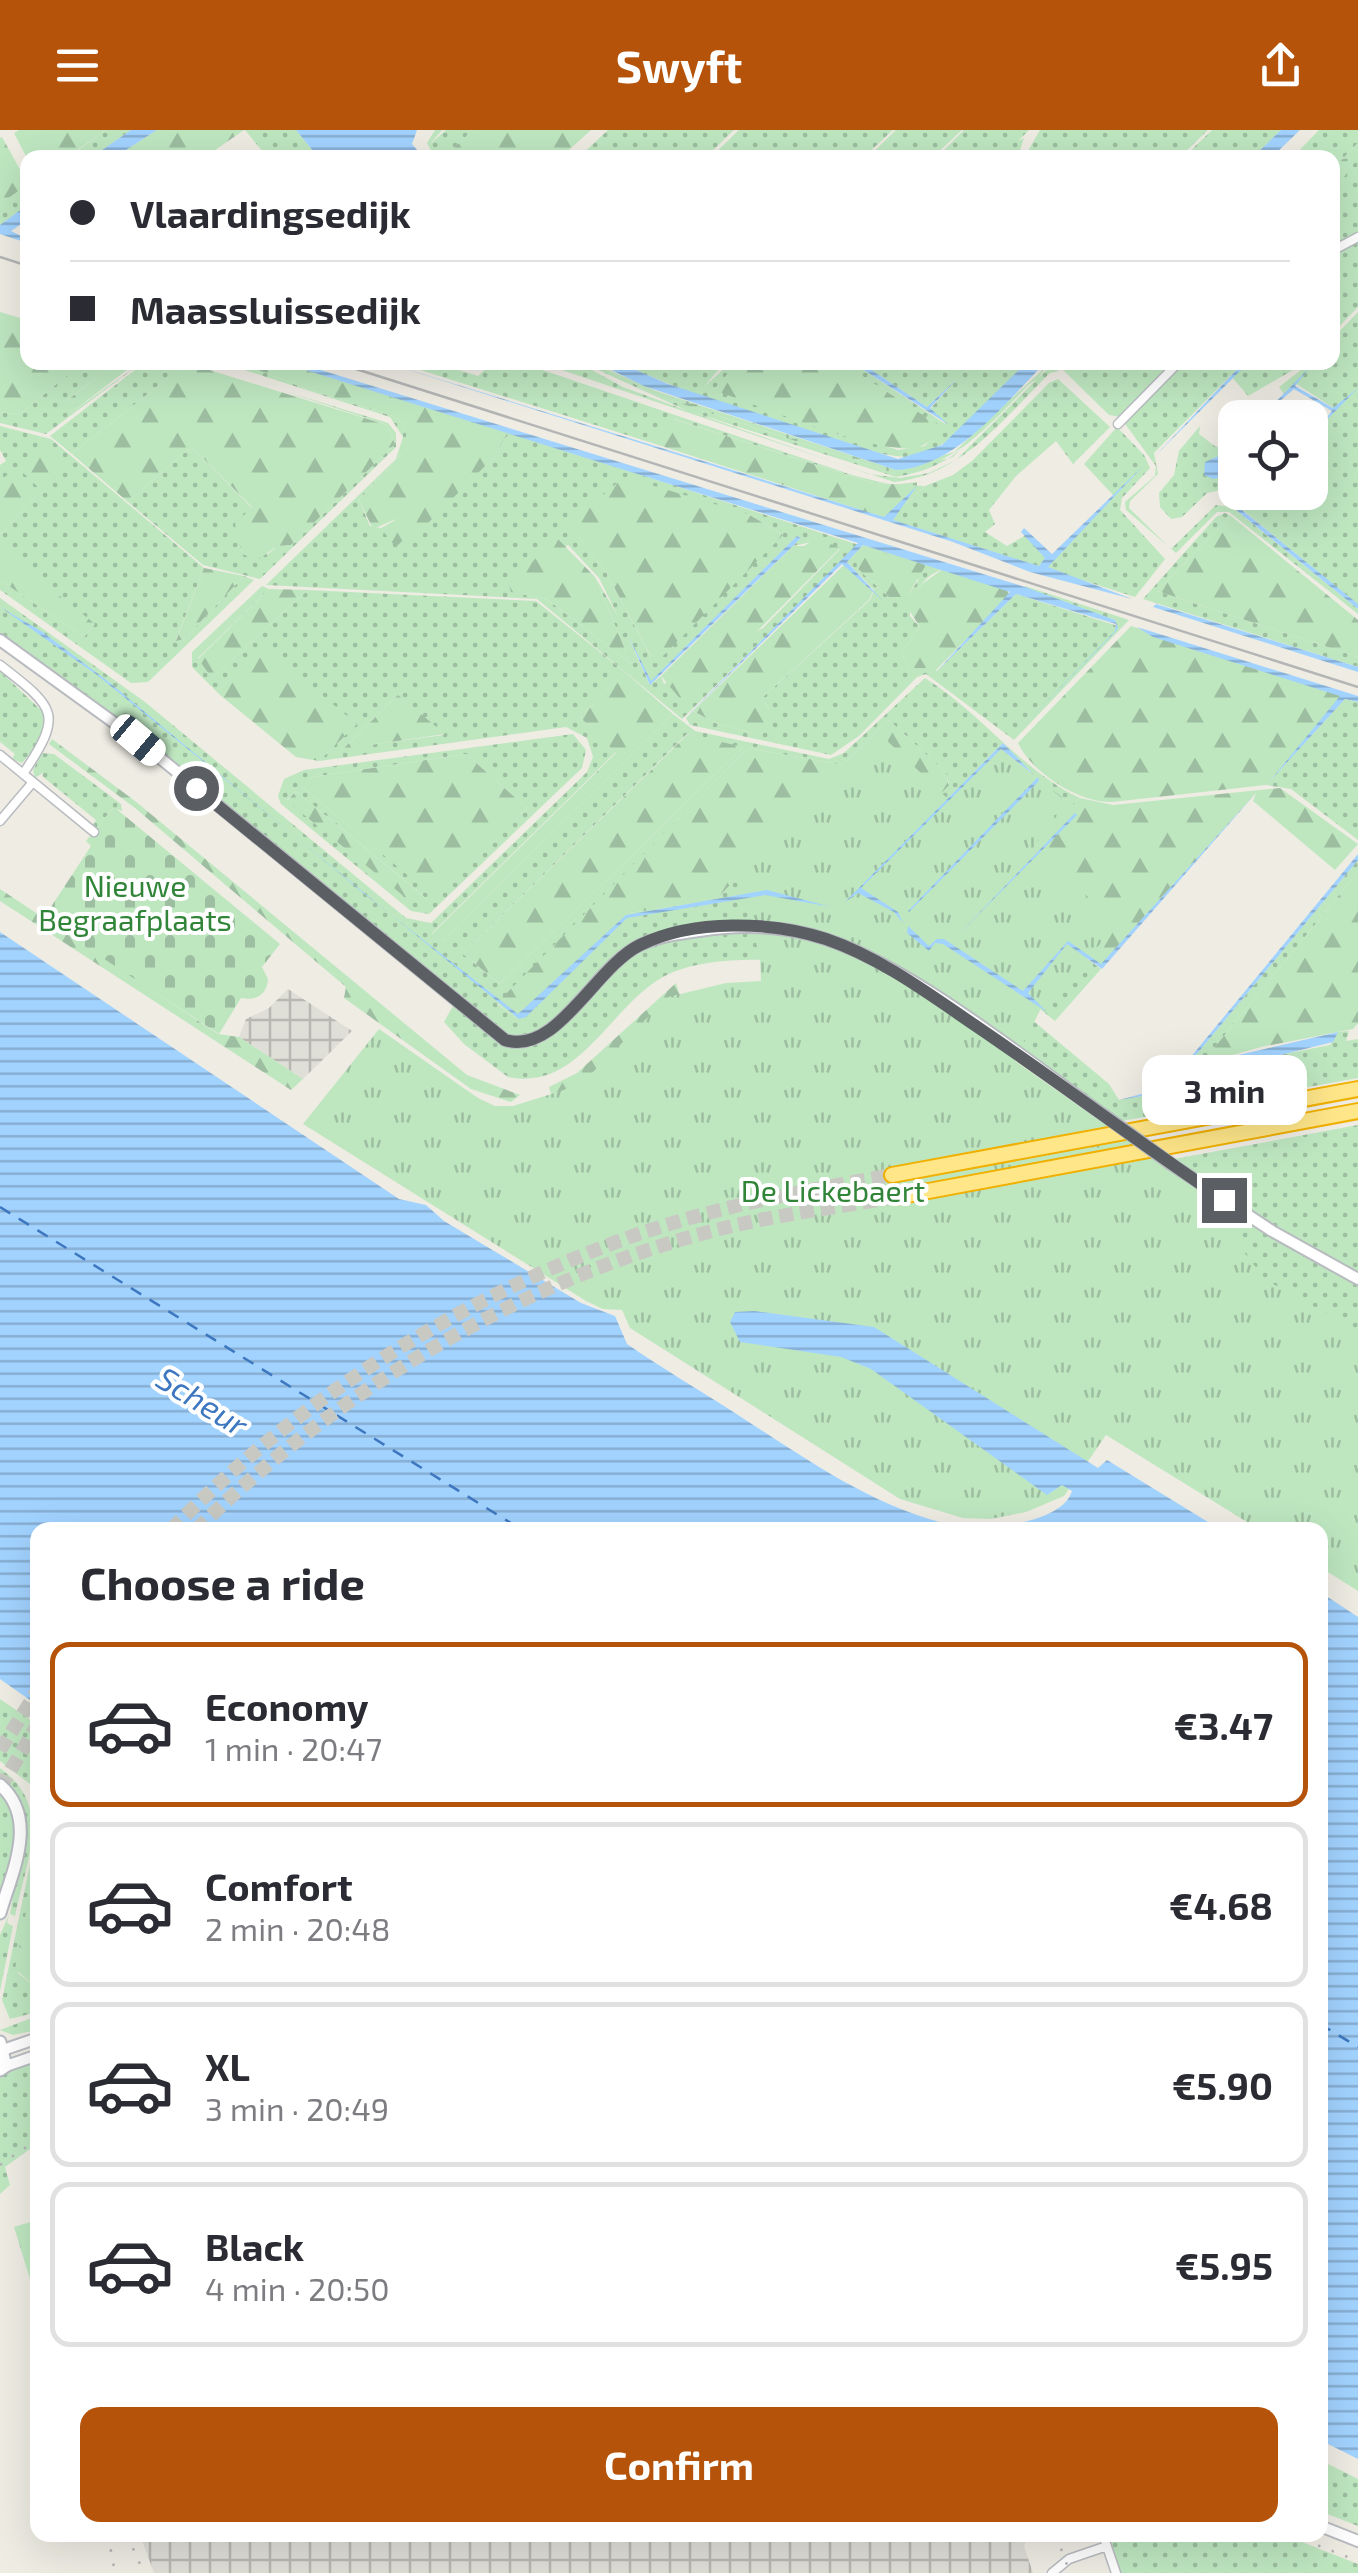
<!DOCTYPE html>
<html lang="en">
<head>
<meta charset="utf-8">
<style>
  body { margin:0; font-family:"Exo 2",sans-serif; background:#f2f2f3; color:#2b2b33; height:100vh; display:flex; flex-direction:column; font-size:38px; white-space:nowrap }
  * { box-sizing:border-box; margin:0 }
  p { font-size:32px; color:#7c7c81 }
  .icon { flex:none; width:55px; height:55px; fill:none; stroke:currentColor; stroke-width:2; stroke-linecap:round; stroke-linejoin:round }
  .map { position:relative; flex:1; overflow:hidden }
  .panel { position:absolute; left:30px; top:1392px; width:1298px; height:1020px; display:flex; flex-direction:column; background:#fff; border-radius:20px; box-shadow:0 10px 40px #0002 }
  .panel>* { flex:none }
  .top-card { position:absolute; left:20px; top:20px; width:1320px; height:220px; border-radius:20px; box-shadow:0 10px 40px #0002; display:grid; align-content:center; height:220px; padding:0 50px; background:#fff }
  .fabs { position:absolute; left:1218px; top:270px; display:grid; gap:20px }
  .fabs a { display:grid; place-items:center; width:110px; height:110px; border-radius:20px; background:#fff; box-shadow:0 10px 40px #0002; font-size:50px }
  .end { position:absolute; width:45px; height:45px; margin:-22px; border:12px solid #5b5f64; background:#fff; box-shadow:0 0 0 5px #fff }
  .from { border-radius:50% }
  .bubble { position:absolute; height:70px; border-radius:20px; background:#fff; box-shadow:0 10px 40px #0002; font-size:32px; font-weight:700; line-height:70px; text-align:center }
  .car { position:absolute; width:30px; height:60px; margin:-30px -15px; border-radius:12px; box-shadow:0 0 8px 2px #0007; background:linear-gradient(#fff 24%,#345 0 40%,#fff 0 76%,#345 0 86%,#fff 0) }
  .top-card b { display:flex; align-items:center; gap:35px; height:95px; font-size:38px }
  .top-card b+b { border-top:2px solid #e1e1e2 }
  .top-card i { width:25px; height:25px; background:#2b2b33 }
  ul { padding:0; list-style:none }
  li { display:flex; align-items:center; gap:30px; height:165px; margin:0 20px 15px; padding:0 30px; border:5px solid #e1e1e2; border-radius:20px }
  li div { flex:1 }
  li b { display:block; font-size:38px }
  li em { font-style:normal; font-weight:700 }
  li.active { border-color:#b45309 }
  li>.icon { width:90px; height:90px; stroke-width:1.5 }
  h2 { padding:0 50px; font-size:45px; line-height:120px }
  .button { display:flex; gap:20px; margin-top:auto; padding:20px 50px }
  .button a { flex:1; height:115px; border-radius:20px; background:#b45309; color:#fff; font-size:40px; font-weight:700; line-height:115px; text-align:center }
  header { display:flex; justify-content:space-between; align-items:center; height:130px; padding:0 50px; background:#b45309; color:#fff; font-size:45px; font-weight:700 }
  .map>svg:first-child { display:block }
  .industrial { fill:url(#industrial-grid) }
  .grass { fill:url(#grass-dots); fill-rule:evenodd }
  .forest { fill:url(#forest-firs) }
  .wetland { fill:url(#wetland-marsh) }
  .cemetery { fill:url(#cemetery-stones) }
  .park { fill:url(#park-tufts) }
  .water { fill:url(#water-rules) }
  .lines { fill:none; stroke-linecap:round; stroke-linejoin:round }
  .ferry { stroke:#3d77bf; stroke-width:2.5; stroke-dasharray:12 10; stroke-linecap:butt }
  .motorway-tunnel { stroke:#c9c9c3; stroke-width:14; stroke-dasharray:14 7; stroke-linecap:butt }
  .minor-casing { stroke:#b8bbc0; stroke-width:11 }
  .tertiary-casing { stroke:#b8bbc0; stroke-width:14 }
  .secondary-casing { stroke:#b8bcc2; stroke-width:15 }
  .motorway-casing { stroke:#f1b000; stroke-width:18 }
  .minor { stroke:#fff; stroke-width:8 }
  .tertiary { stroke:#fff; stroke-width:10 }
  .secondary { stroke:#fff; stroke-width:11 }
  .motorway { stroke:#ffe689; stroke-width:14 }
  .tram { stroke:#b4b5b5; stroke-width:2.5 }
  .rail { stroke:#b4b5b5; stroke-width:2.5; stroke-dasharray:2.5 12; stroke-linecap:butt }
  .tertiary-bridge-casing { stroke:#b8bbc0; stroke-width:14; stroke-linecap:butt }
  .tertiary-bridge { stroke:#fff; stroke-width:10 }
  .route { stroke:#5b5f64; stroke-width:12 }
  .labels { text-anchor:middle; stroke-width:8; stroke-linejoin:round; paint-order:stroke }
  .park-label { font-size:30px; fill:#318539; stroke:#fff }
  .water-label { font-size:32px; font-style:italic; fill:#3d77bf; stroke:#fff }
</style>
</head>
<body>
<header><svg class="icon" aria-label="menu" viewBox="0 0 24 24"><path d="M4 6h16M4 12h16M4 18h16"/></svg>Swyft<svg class="icon" aria-label="share" viewBox="0 0 24 24"><path d="M12 15V3M7 8l5-5 5 5M5 13v7h14v-7"/></svg></header>
<div class="map">
<svg width="1358" height="2443" viewBox="0 0 1358 2443">
  <defs>
    <pattern id="industrial-grid" width="8" height="8" patternUnits="userSpaceOnUse" patternTransform="scale(2.5)"><rect width="8" height="8" fill="#dfded7"/><path d="M0 4h8M4 0v8" fill="none" stroke="#b8b7b2"/></pattern>
    <pattern id="grass-dots" width="8" height="8" patternUnits="userSpaceOnUse" patternTransform="scale(2.5)"><rect width="8" height="8" fill="#bee7c0"/><path d="M2 2h.1M6 6h.1" fill="none" stroke="#9dbea0" stroke-width="1.8" stroke-linecap="round"/></pattern>
    <pattern id="forest-firs" width="22" height="20" patternUnits="userSpaceOnUse" patternTransform="scale(2.5)"><rect width="22" height="20" fill="#bee7c0"/><path d="M5 1l3.5 6h-7zM16 11l3.5 6h-7z" fill="#9dbea0"/></pattern>
    <pattern id="wetland-marsh" width="20" height="14" patternUnits="userSpaceOnUse" patternTransform="scale(2.5)"><rect width="20" height="14" fill="#bee7c0"/><path d="M1 5h8M5 5V1M11 12h8M15 12V8" fill="none" stroke="#9dbea0"/></pattern>
    <pattern id="cemetery-stones" width="16" height="16" patternUnits="userSpaceOnUse" patternTransform="scale(2.5)"><rect width="16" height="16" fill="#bee7c0"/><path d="M2 7V4a2 2 0 0 1 4 0v3zM10 15v-3a2 2 0 0 1 4 0v3z" fill="#9dbea0"/></pattern>
    <pattern id="park-tufts" width="24" height="20" patternUnits="userSpaceOnUse" patternTransform="scale(2.5)"><rect width="24" height="20" fill="#bee7c0"/><path d="M3 7l-1-3M5 7V3M7 7l1-3M15 17l-1-3M17 17v-4M19 17l1-3" fill="none" stroke="#9dbea0"/></pattern>
    <pattern id="water-rules" width="6" height="5" patternUnits="userSpaceOnUse" patternTransform="scale(2.5)"><rect width="6" height="5" fill="#a2d3ff"/><path d="M0 2.5h6" fill="none" stroke="#87aed2"/></pattern>
  </defs>
  <rect width="100%" height="100%" fill="#eeece3"/>
  <path class="industrial" d="M288 859 352 901 303 949 239 907 246 889 269 878Z
    M140 2405H1029L1024 2416 1033 2443H154Z"/>
  <path class="grass" d="M106 0H131L92 27 67 28Z
    M245 0H296L318 27H267Z
    M435 0H442L430 14 446 0H473L444 27H434L427 13Z
    M608 0H734L706 27 578 28Z
    M739 0H893L864 27 742 28 736 21 739 27 710 28Z
    M896 0H962L933 27 867 28Z
    M964 0H1029L1018 11 1024 8 1018 27 936 28Z
    M1040 0H1208L1180 27 1024 28Z
    M1212 0H1281L1253 27 1183 28Z
    M1319 0H1358V13L1333 39 1332 28H1292Z
    M1358 28V104L1333 119C1333 82 1328 54 1358 28Z
    M27 54V75L0 95V74Z
    M1358 109V177L1333 203 1332 123Z
    M1358 182V475L1238 376 1251 363 1310 362V304L1335 279 1295 253 1284 264 1279 257 1310 233 1332 232 1333 208Z
    M82 233H116L66 271 72 282 141 233 46 304 0 293V282L19 285Z
    M144 233H187L72 324 50 306Z
    M223 233H241L304 258 396 287 406 300V319L359 370 370 396 381 398 397 389 398 414 493 328 508 302 859 415 682 589 537 469 266 455 396 329 403 307 390 287ZM748 384 783 405 651 527 606 442 569 396ZM797 406 801 408 793 416 811 412 840 419 763 498 664 554 661 546 650 555 628 507 651 552ZM568 415 599 448 618 486 595 447 631 534 548 470 512 462Z
    M398 233H436L478 246 492 233H522L852 345 892 355 917 352V356L873 353 674 289 649 312Z
    M541 233H579L623 257 688 281 583 233H593L661 267 893 343 953 327 1050 233 1038 248 1051 236 1059 241 1050 243C1004 288 962 346 894 352ZM1037 249 956 330 929 343 900 348 869 344 692 282 896 347C976 334 981 284 1037 249Z
    M620 233H724L704 257 730 233H737L720 262 898 320 925 316 942 298 842 233H853L947 295 930 279 957 249 927 277 861 233H972L965 242 974 233H1026C995 263 960 314 917 326 878 337 664 254 620 233Z
    M1056 233H1176L1122 287 1109 285Z
    M1181 233H1243L1154 323 1158 344 1130 371 1129 378 1171 419 1216 375 1232 377 1358 479V484L1229 382H1217L1176 423 1126 380 1125 372 1155 346 1156 336 1123 291Z
    M1247 233H1305L1248 266 1232 247Z
    M1058 249 1110 297 1073 334 1056 311 1016 346 989 380 995 394 985 402 1007 416 1028 404 1054 429 1114 366 1084 334 1117 297 1144 325 1150 338 1122 368 1120 380 1165 429 1135 467 889 389 925 356 953 345 972 331 1049 253Z
    M281 260 388 293 396 303V317L260 449 203 435 128 372 186 321 194 319 252 378 267 425 277 416 291 415 395 314 387 295Z
    M0 296 51 309 204 438 176 510 184 509 244 446 254 450 148 552 131 553 0 460V450L84 507 94 495 0 418V405L38 364 0 351V335L6 331 0 320Z
    M1200 296 1199 304 1216 317 1235 311V357L1207 363 1182 387 1171 389 1160 377 1159 363 1174 345 1179 321Z
    M1225 383 1231 386 1157 461 1358 527V537L1143 469 1216 387Z
    M863 415 943 439C923 446 911 465 910 486L920 497 901 523 909 538 931 527 936 511 930 536 937 541 1016 464 1118 496 1115 490 1025 460V456L1129 490 1014 610 926 544 917 547 859 606 831 625 690 595 686 588 693 581 718 594 753 603 769 579 762 568 870 470 874 460 847 432ZM857 438 919 449 909 464 889 467Z
    M262 456 269 459 198 528 212 548 308 460 536 471 625 542 580 587 616 622 432 803 442 811 673 584 695 601 829 629 844 623 925 548C980 582 1023 642 1080 668L1073 675 1043 654 926 780 962 812 957 818 939 809 930 816 906 799 929 820 939 812 952 824 940 817 929 829C844 803 723 769 637 812 601 829 559 901 529 908 513 911 499 901 487 893L104 580 0 505V468L145 572 406 788 431 793 587 642 593 627 587 608 566 597 319 631 356 594 263 518 220 559V565L192 537V522ZM398 565 444 605 346 618 345 617ZM889 590 946 643 949 654 848 761 834 767 794 757 740 752V745L714 770 630 783 518 889 497 874 748 618 843 635ZM687 604 742 618 500 854 463 824ZM1003 613 1034 645 1001 619 861 758 898 782 904 793 894 782 857 763 845 772ZM1004 627 1027 649 922 757 899 733ZM1037 647 1039 651 909 782 908 780Z
    M0 541 45 584 44 607 22 633 12 629 15 624 0 612Z
    M1345 569 1358 572V710L1291 659 1266 655Z
    M573 604 586 620 582 638 429 784 411 781 281 674 278 666 284 649 304 640ZM466 624 527 678 435 767 302 657 312 647ZM296 661 427 769V770L287 670Z
    M42 623 54 624 121 674 122 681 113 678 97 698 93 695 96 690 42 646 44 642 35 648 33 640Z
    M1358 730V742L1201 934 1185 938Z
    M743 800 773 802 768 830C735 829 692 831 663 847 610 876 579 962 508 947L464 914 444 892 453 876 498 911 530 917C576 900 598 842 642 819 670 804 711 803 743 800Z
    M1070 816 1101 839 1055 891 1025 867 1042 874Z
    M1012 873 1109 954 1119 970 1160 963 1181 944 1330 915 1338 902 1349 901 1346 911 1358 909V948L1122 991 999 903Z
    M1358 995V1144L1281 1101 1174 1029Z
    M1177 1045 1266 1103 1358 1154V1209L1271 1159Z
    M0 1569 38 1595 37 1724 18 1843 37 1858V1882L10 1889 2 1870 37 1700 30 1654 0 1631Z
    M0 1638C54 1676 26 1731 15 1786L10 1784 26 1692 17 1666 0 1649Z
    M0 1664C26 1694 9 1731 0 1765Z
    M9 1785 7 1793 13 1796 0 1861V1805Z
    M37 1886V1900L13 1905 0 1900Z
    M37 1928V2014L5 2037 10 2055 0 2064V1944Z
    M1320 2330 1358 2349V2396L1320 2381Z
    M1109 2405H1284L1358 2434V2443H1121Z"/>
  <path class="forest" d="M19 0H106L67 27 27 28 14 3Z
    M157 0H244L205 27H115Z
    M473 0H591L561 27H444Z
    M2 7 28 54 0 74V8Z
    M0 182 27 190 28 232 82 233 19 285 0 282Z
    M116 233H136L72 282 65 272Z
    M187 233 387 295 395 314 291 415 277 416 258 430 242 424 235 394 252 377 194 319 186 321 128 372 72 324Z
    M241 233H283L508 302 493 328 424 397H417L398 415 392 413 384 402 396 389 373 399 359 370 406 319V300L396 287 304 258Z
    M737 233H842L943 298C936 305 929 314 919 317 883 328 760 276 719 262L716 257Z
    M673 289 873 353 925 356 889 389 649 312Z
    M46 315 64 332 41 360 17 337Z
    M13 340 38 364 0 405V351Z
    M624 347 748 384 783 405 655 534 606 442 568 395Z
    M1231 386 1358 490V527L1157 461Z
    M557 408 595 447 631 534 548 470 511 462 509 454Z
    M816 408 840 418 687 572 682 571 661 546 793 416H804Z
    M864 417 926 435 907 467H889L857 438 856 424Z
    M0 418 95 494 84 507 0 450Z
    M846 433 873 461 869 470 762 568 770 581 767 592 753 603 718 594 693 581Z
    M204 438 244 446 184 509 176 511Z
    M943 439 1006 459 1010 465 936 540 930 538 931 528 926 538H909L901 523 920 497 906 475 922 454Z
    M269 459 308 460 212 548 198 529Z
    M1131 496 1347 564 1266 655 1112 672C1079 673 1032 643 1018 613Z
    M263 517 357 594 319 631 296 627 220 565V559Z
    M625 542 673 584 442 811 432 804 616 623 580 587Z
    M398 565 445 604 343 619Z
    M889 590 946 643 949 655 848 761 739 746 715 770 630 783 518 889 497 873 748 618 843 635Z
    M688 604 743 617 500 854 463 824Z
    M52 609 135 671 467 945 520 965 511 972 471 959 344 868 346 857 135 678 49 614Z
    M466 624 527 678 435 768 301 656 312 647Z
    M1044 654 1073 675 1080 668 1113 675 1280 658 1358 714 1335 740 1253 671 1256 663 1101 835 1073 814 926 781Z
    M296 661 428 770 411 772 287 671Z
    M1358 742V893L1353 899 1261 917 1201 934Z
    M0 759 218 904 239 907 303 949 291 960 0 771Z
    M676 853 683 875 586 959 552 968 549 957 577 943Z
    M37 1724V1858L15 1839Z
    M37 2090H38L37 2172 14 2097Z"/>
  <path class="wetland" d="M1358 13V28L1333 62V39Z
    M593 233 656 261 896 340 954 322 1050 233C1003 278 962 339 893 343L661 267Z"/>
  <path class="cemetery" d="M114 677 280 814 262 837 268 849C267 865 256 871 241 868L219 904 43 789 91 716 86 711Z"/>
  <path class="park" d="M880 604 947 668 999 618 1067 672 1029 724 1109 782 1118 796 1045 870 1015 931 1190 1054 1266 1150 1358 1201V1461L1320 1437V1400H1260L1106 1305 1064 1366 1026 1382 991 1389 963 1388 900 1369 630 1198 622 1180 603 1179 586 1171 303 994 379 899 478 968 495 976H513L561 961 583 952 668 867 726 853 761 851 760 827 736 741Z"/>
  <path class="water" d="M131 0H157L115 27H92Z
    M296 0H417L412 14 423 27H318Z
    M1281 0H1300L1272 27H1253Z
    M27 75V90L11 101 27 109V113L0 104V95Z
    M283 233H298L1025 457 1115 490 1118 497 1116 501 1013 606 1115 501 1116 494 1016 464 937 541 1010 462 863 415 847 432 882 470 842 434 685 588 858 413Z
    M387 233 884 387 917 356 893 390 1039 436 1045 428 1021 402 1024 398 1052 424 1144 335 1048 437 1132 469 1030 442 953 412Z
    M597 233H620L668 254 898 329 942 315 1026 233H1045C1005 273 956 337 896 340L644 256Z
    M853 233H861L927 277 957 249 930 278 949 295Z
    M1243 233H1248L1155 326Z
    M1310 237 1295 256 1333 278 1358 258 1310 307 1332 281 1294 259 1261 287Z
    M1230 321 1235 325V344L1213 349 1204 345 1205 332Z
    M1255 363 1242 380 1358 474V479L1236 380Z
    M797 406 801 408 650 555 628 505 651 551Z
    M1156 474 1358 537V542L1153 477Z
    M0 477 41 501 105 549 362 762 518 884 626 785 767 760 831 777 765 765 627 788 526 887 519 889 97 545Z
    M1137 497 1358 566V572L1345 569 1269 652 1340 566 1153 507Z
    M1003 613 1034 645 1001 619 861 758 898 782 903 793 894 782 858 763 845 772Z
    M1038 647 1039 651 909 782 908 781Z
    M1256 663 1102 839 1067 814 1028 863 1047 882 943 814 935 813 929 821 907 803 908 796 929 816 937 809H944L1023 861 1068 811 1101 834Z
    M1075 683 1077 685 957 806Z
    M1358 724V730L1186 937 1338 902 1333 912 1223 939 1181 944 1160 963 1119 970 1160 959 1176 945Z
    M0 802 399 1069 426 1075 444 1091 581 1173 615 1186 627 1214C663 1239 701 1261 738 1285 814 1334 886 1387 978 1400H38L37 1575 0 1549Z
    M754 1181 874 1197 1098 1338 1107 1330 1221 1400H981C1008 1395 1063 1390 1072 1361L1062 1355 1047 1365 871 1239 841 1227 740 1212 730 1192 735 1182Z
    M1320 1462 1358 1487V2329L1320 2310Z"/>
  <g class="lines">
    <path class="ferry" d="M0 1077 522 1400
      M1320 1894 1358 1917"/>
    <path class="motorway-tunnel" d="M171 1400C297 1270 457 1170 627 1108 713 1077 803 1061 892 1045
      M196 1400C341 1257 526 1147 724 1098 781 1084 839 1077 896 1067
      M0 1620 38 1560
      M0 1658 38 1594"/>
    <defs>
      <path id="minor" d="M1332 121 1358 107
        M1118 294 1179 232
        M0 535C57 579 63 584 23 644
        M0 625 94 702
        M0 691 33 652
        M1103 2405 1116 2443
        M1052 2443 1069 2429 1107 2416"/>
      <path id="tertiary" d="M0 510 138 610 505 910C557 926 595 836 640 815 659 806 680 804 699 801 738 795 774 795 812 805 904 829 1028 932 1108 988
        M1171 1034 1272 1101 1358 1149
        M0 1921 38 1908
        M4 1933 6 1936 38 1925
        M1320 2396 1358 2411"/>
      <path id="secondary" d="M0 1655C39 1689 12 1742 0 1783
        M0 1912 6 1936 0 1940"/>
      <path id="motorway" d="M892 1045 1358 959
        M896 1067 1358 981"/>
    </defs>
    <use href="#minor" class="minor-casing"/>
    <use href="#tertiary" class="tertiary-casing"/>
    <use href="#secondary" class="secondary-casing"/>
    <use href="#motorway" class="motorway-casing"/>
    <use href="#minor" class="minor"/>
    <use href="#tertiary" class="tertiary"/>
    <use href="#secondary" class="secondary"/>
    <use href="#motorway" class="motorway"/>
    <path class="tram" d="M0 127 28 136
      M334 232 1358 557"/>
    <path class="rail" d="M0 2035 38 2009
      M108 2405 115 2443
      M127 2405 144 2443
      M1056 2405 1070 2443
      M1291 2405 1358 2431"/>
    <defs>
      <path id="tertiary-bridge" d="M1108 988 1171 1034"/>
    </defs>
    <use href="#tertiary-bridge" class="tertiary-bridge-casing"/>
    <use href="#tertiary-bridge" class="tertiary-bridge"/>
  </g>
  <g class="lines">
    <path class="route" d="M196 658 505 910C557 926 595 837 640 815 693 789 771 791 826 809 881 828 929 864 976 896 1060 953 1141 1014 1224 1070"/>
  </g>
  <g class="labels">
    <g class="park-label">
      <text x="135" y="767">Nieuwe<tspan x="135" dy="34">Begraafplaats</tspan></text>
      <text x="833" y="1072">De Lickebaert</text>
    </g>
    <g class="water-label">
      <text transform="translate(202 1272) rotate(32)" y="11">Scheur</text>
    </g>
  </g>
</svg>
<div class="fabs">
<a><svg class="icon" aria-label="locate" viewBox="0 0 24 24"><circle cx="12" cy="12" r="6"/><path d="M12 2v4M12 18v4M2 12h4M18 12h4"/></svg></a>
</div>
<i class="end from" style="left:196px;top:658px"></i>
<i class="end" style="left:1224px;top:1070px"></i>
<div class="bubble" style="left:1142px;top:925px;width:165px">3 min</div>
<i class="car" style="left:138px;top:610px;rotate:130deg"></i>
<div class="top-card">
<b><i class="from"></i>Vlaardingsedijk</b>
<b><i></i>Maassluissedijk</b>
</div>
<section class="panel">
<h2>Choose a ride</h2>
<ul>
<li class="active"><svg class="icon" aria-label="car" viewBox="0 0 24 24"><path d="M5 17H2v-5l4-1 3-4h7l3 4 3 1v5h-3M9 17h6M6 11h13"/><circle cx="7" cy="17" r="2"/><circle cx="17" cy="17" r="2"/></svg><div><b>Economy</b><p>1 min · 20:47</p></div><em>€3.47</em></li>
<li><svg class="icon" aria-label="car" viewBox="0 0 24 24"><path d="M5 17H2v-5l4-1 3-4h7l3 4 3 1v5h-3M9 17h6M6 11h13"/><circle cx="7" cy="17" r="2"/><circle cx="17" cy="17" r="2"/></svg><div><b>Comfort</b><p>2 min · 20:48</p></div><em>€4.68</em></li>
<li><svg class="icon" aria-label="car" viewBox="0 0 24 24"><path d="M5 17H2v-5l4-1 3-4h7l3 4 3 1v5h-3M9 17h6M6 11h13"/><circle cx="7" cy="17" r="2"/><circle cx="17" cy="17" r="2"/></svg><div><b>XL</b><p>3 min · 20:49</p></div><em>€5.90</em></li>
<li><svg class="icon" aria-label="car" viewBox="0 0 24 24"><path d="M5 17H2v-5l4-1 3-4h7l3 4 3 1v5h-3M9 17h6M6 11h13"/><circle cx="7" cy="17" r="2"/><circle cx="17" cy="17" r="2"/></svg><div><b>Black</b><p>4 min · 20:50</p></div><em>€5.95</em></li>
</ul>
<div class="button"><a>Confirm</a></div>
</section>
</div>
</body>
</html>
